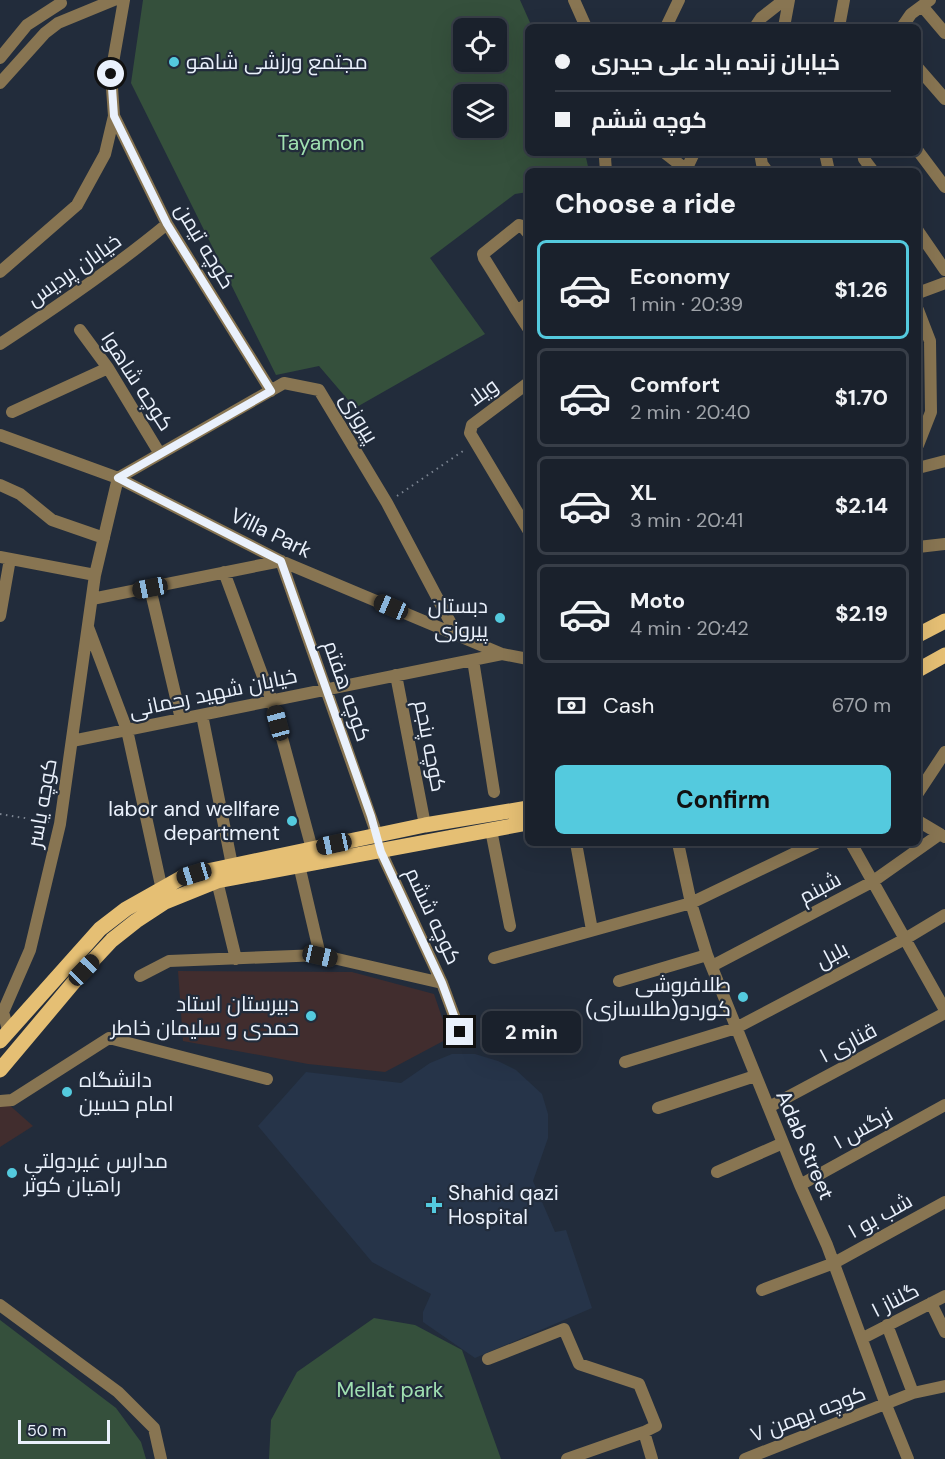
<!DOCTYPE html>
<html lang="en">
<head>
<meta charset="utf-8">
<style>
  body { margin:0; font-family:"DM Sans",Cairo,sans-serif; background:#232934; color:#f1f3f6; height:100vh; display:flex; flex-direction:column; font-size:22px; white-space:nowrap }
  * { box-sizing:border-box; margin:0 }
  p { font-size:20px; color:#9fa3a9 }
  .icon { flex:none; width:33px; height:33px; fill:none; stroke:currentColor; stroke-width:2; stroke-linecap:round; stroke-linejoin:round }
  .map { position:relative; flex:1; overflow:hidden }
  .sheet { position:absolute; left:525px; top:168px; width:396px; height:678px; display:flex; flex-direction:column; background:#1a212c; border-radius:9px; box-shadow:0 6px 24px #0002,0 0 0 2px #383e48 }
  .sheet>* { flex:none }
  .top-card { position:absolute; left:525px; top:24px; width:396px; height:132px; border-radius:9px; box-shadow:0 6px 24px #0002,0 0 0 2px #383e48; display:grid; align-content:center; height:132px; padding:0 30px; background:#1a212c }
  .controls { position:absolute; left:453px; top:18px; display:grid; gap:12px }
  .controls a { display:grid; place-items:center; width:54px; height:54px; border-radius:9px; background:#1a212c; box-shadow:0 6px 24px #0002,0 0 0 2px #383e48; font-size:30px }
  .scale { position:absolute; left:18px; bottom:15px; width:92px; box-sizing:border-box; padding-left:6px; border:3px solid #eaf1fc; border-top:0; font-size:16px; line-height:21px; white-space:nowrap; color:#eaf1fc; -webkit-text-stroke:4px #222c3b; paint-order:stroke }
  .end { position:absolute; width:27px; height:27px; margin:-14px; border:8px solid #eaf1fc; background:#111; box-shadow:0 0 0 3px #111 }
  .from { border-radius:50% }
  .bubble { position:absolute; height:42px; border-radius:9px; background:#1a212c; box-shadow:0 6px 24px #0002,0 0 0 2px #383e48; font-size:20px; font-weight:700; line-height:42px; text-align:center }
  .car { position:absolute; width:18px; height:36px; margin:-18px -9px; border-radius:8px; box-shadow:0 0 4px 2px #0007; background:linear-gradient(#222 24%,#8ab4d8 0 40%,#222 0 76%,#8ab4d8 0 86%,#222 0) }
  .top-card b { display:flex; align-items:center; gap:21px; height:57px; font-size:22px }
  .top-card b+b { border-top:2px solid #383e48 }
  .top-card i { width:15px; height:15px; background:#f1f3f6 }
  ul { padding:0; list-style:none }
  li { display:flex; align-items:center; gap:18px; height:99px; margin:0 12px 9px; padding:0 18px; border:3px solid #383e48; border-radius:9px }
  li div { flex:1 }
  li b { display:block; font-size:22px }
  li em { font-style:normal; font-weight:700 }
  li.current { border-color:#54cade }
  li>.icon { width:54px; height:54px; stroke-width:1.5 }
  h2 { padding:0 30px; font-size:27px; line-height:72px }
  .pay { display:flex; align-items:center; gap:15px; height:66px; padding:0 30px; font-size:22px }
  .pay p { margin-inline-start:auto }
  .action { display:flex; gap:12px; margin-top:auto; padding:12px 30px }
  .action a { flex:1; height:69px; border-radius:9px; background:#54cade; color:#111; font-size:24px; font-weight:700; line-height:69px; text-align:center }
  .map>svg:first-child { display:block }
  .built { fill:#263449 }
  .education { fill:#412d2e }
  .green { fill:#35503c; fill-rule:evenodd }
  .lines { fill:none; stroke-linecap:round; stroke-linejoin:round }
  .path { stroke:#7b8491; stroke-width:2; stroke-dasharray:1.5 4.5; stroke-linecap:butt }
  .minor { stroke:#887552; stroke-width:12 }
  .major { stroke:#e5bf74; stroke-width:15 }
  .route { stroke:#eaf1fc; stroke-width:8 }
  .poi-dot { fill:#54cade; stroke:#222c3b; stroke-width:2 }
  .labels { text-anchor:middle; stroke-width:4.5; stroke-linejoin:round; paint-order:stroke }
  .poi-label { font-size:21px; fill:#eaf1fc; stroke:#222c3b; text-anchor:start }
  .park-label { font-size:21px; fill:#a0e0b1; stroke:#222c3b }
  .street-label { font-size:21px; fill:#eaf1fc; stroke:#222c3b }
</style>
</head>
<body>
<div class="map">
<svg width="945" height="1459" viewBox="0 0 945 1459">
  <rect width="100%" height="100%" fill="#222c3b"/>
  <path class="built" d="M452 1054H475L498 1061 516 1070 542 1094 548 1114V1138L533 1181 555 1232 566 1230 592 1308 475 1358 423 1322V1312L431 1294 372 1262 258 1126 306 1072 401 1083 430 1063Z"/>
  <path class="education" d="M178 971 352 972 434 994 449 1038 385 1072 308 1064 183 1041Z
    M7 1103 33 1126 0 1147V1104Z"/>
  <path class="green" d="M143 0H520L532 27H528V153H585L589 171H528V192L515 194 430 258 485 334 355 408 319 366 276 375 131 83ZM496 28V62H464V28ZM464 94H496V128H464Z
    M374 1318 415 1325 462 1350 501 1459H269L271 1420 297 1372Z
    M0 1320 116 1408 141 1442 146 1459H0Z"/>
  <g class="lines">
    <path class="path" d="M397 496 466 449
      M0 814 49 822"/>
    <path class="minor" d="M574 0 586 27
      M922 6 945 33
      M666 27 679 0
      M755 27 761 18 784 0
      M784 27 789 0
      M839 27 844 0
      M902 27 911 14 930 0
      M0 58 27 25 61 3
      M918 68 945 99
      M0 83 45 33 58 23 114 0
      M114 116 167 224 271 391
      M918 151 945 187
      M665 153 688 171
      M760 153 762 164 767 171
      M825 153 829 171
      M863 153 864 159 873 171
      M686 170 694 153
      M606 171 605 158 607 153
      M918 231 945 270
      M0 272 77 205 105 154 114 116 111 74 124 0
      M918 293 945 283
      M528 303 517 311 528 328
      M918 310 930 341 931 412 918 445
      M517 311 484 258 483 254 519 225 522 226 528 233
      M80 330 108 368 160 454
      M0 344C58 306 114 268 167 224
      M528 383 472 425 470 433 528 530
      M12 412 108 368
      M0 435 118 478 281 561 502 654 528 659
      M918 468 945 461
      M118 478 284 383 319 390 387 503 457 635
      M0 485 20 494 52 520 104 538
      M918 547 945 544
      M0 557 95 575
      M224 572 272 701 312 849
      M150 588 181 719
      M92 599 281 561 377 835
      M0 616 10 559
      M88 627 127 730 162 890
      M473 660 494 792
      M396 675 425 825
      M202 715 232 865
      M72 741 502 654
      M918 793 945 752
      M918 821 945 837
      M491 830 510 926
      M576 843 592 930
      M678 843 691 903 707 955 800 1185 827 1245 886 1405 908 1459
      M851 843 945 1010
      M381 852 442 983 460 1032
      M299 865 320 955
      M217 881 236 959
      M494 958 691 903 816 843
      M712 966 872 882 940 834
      M140 976 169 961 320 955 442 983
      M619 981 707 955
      M8 1030 3 1012 30 950 60 824 95 575 118 478
      M625 1062 736 1028 905 939 945 915
      M0 1101 12 1100 109 1038 267 1079
      M769 1107 945 1013
      M658 1108 755 1076
      M717 1172 783 1143
      M800 1185 945 1105
      M762 1290 834 1263 945 1202
      M931 1303 945 1332
      M0 1305 118 1392 154 1428 161 1459
      M887 1325 913 1393
      M863 1338 945 1296
      M488 1359 564 1329 579 1364 639 1384 656 1426 644 1432 567 1459
      M644 1432 652 1459
      M745 1459 913 1393 945 1386"/>
    <path class="major" d="M918 635 945 621
      M918 670 945 655
      M0 1041 100 929 126 909 181 878 207 871 425 825 528 808
      M0 1070 84 970 112 940 136 921 165 902 217 881 528 823"/>
  </g>
  <g class="lines">
    <path class="route" d="M111 74 114 116 167 224 271 391 118 478 281 561 371 816 381 852 442 983 460 1032"/>
  </g>
  <g class="poi-dot">
    <circle cx="174" cy="62" r="6"/>
    <circle cx="500" cy="618" r="6"/>
    <circle cx="292" cy="821" r="6"/>
    <circle cx="743" cy="997" r="6"/>
    <circle cx="311" cy="1016" r="6"/>
    <circle cx="67" cy="1092" r="6"/>
    <circle cx="12" cy="1173" r="6"/>
    <path d="M431 1196h6v6h6v6h-6v6h-6v-6h-6v-6h6z"/>
  </g>
  <g class="labels">
    <g class="poi-label">
      <text x="186" y="69">مجتمع ورزشی شاهو</text>
      <text x="488" y="613" text-anchor="end">دبستان<tspan x="488" dy="24">پیروزی</tspan></text>
      <text x="280" y="816" text-anchor="end">labor and wellfare<tspan x="280" dy="24">department</tspan></text>
      <text x="731" y="992" text-anchor="end">طلافروشی<tspan x="731" dy="24">کوردو(طلاسازی)</tspan></text>
      <text x="299" y="1011" text-anchor="end">دبیرستان استاد<tspan x="299" dy="24">حمدی و سلیمان خاطر</tspan></text>
      <text x="79" y="1087">دانشگاه<tspan x="79" dy="24">امام حسین</tspan></text>
      <text x="24" y="1168">مدارس غیردولتی<tspan x="24" dy="24">راهیان کوثر</tspan></text>
      <text x="448" y="1200">Shahid qazi<tspan x="448" dy="24">Hospital</tspan></text>
    </g>
    <g class="park-label">
      <text x="321" y="150">Tayamon</text>
      <text x="390" y="1397">Mellat park</text>
    </g>
    <g class="street-label">
      <text transform="translate(205 246) rotate(59)" y="7">کوچه تیمن</text>
      <text transform="translate(74 270) rotate(-35)" y="7">خیابان پردیس</text>
      <text transform="translate(137 381) rotate(57)" y="7">کوچه شاهو۱</text>
      <text transform="translate(483 392) rotate(-36)" y="7">ویلا</text>
      <text transform="translate(359 418) rotate(59)" y="7">پیروزی</text>
      <text transform="translate(271 533) rotate(26)" y="7">Villa Park</text>
      <text transform="translate(347 691) rotate(71)" y="7">کوچه هفتم</text>
      <text transform="translate(213 693) rotate(-12)" y="7">خیابان شهید رحمانی</text>
      <text transform="translate(430 746) rotate(79)" y="7">کوچه پنجم</text>
      <text transform="translate(42 803) rotate(-80)" y="7">کوچه یاسر</text>
      <text transform="translate(820 888) rotate(-28)" y="7">شبنم</text>
      <text transform="translate(433 916) rotate(65)" y="7">کوچه ششم</text>
      <text transform="translate(832 955) rotate(-28)" y="7">بلبل</text>
      <text transform="translate(848 1043) rotate(-28)" y="7">قناری ۱</text>
      <text transform="translate(863 1128) rotate(-29)" y="7">نرگس ۱</text>
      <text transform="translate(805 1145) rotate(67)" y="7">Adab Street</text>
      <text transform="translate(880 1216) rotate(-29)" y="7">شب بو ۱</text>
      <text transform="translate(895 1300) rotate(-27)" y="7">گلناز ۱</text>
      <text transform="translate(808 1414) rotate(-21)" y="7">کوچه بهمن ۷</text>
    </g>
  </g>
</svg>
<div class="controls">
<a><svg class="icon" aria-label="locate" viewBox="0 0 24 24"><circle cx="12" cy="12" r="6"/><path d="M12 2v4M12 18v4M2 12h4M18 12h4"/></svg></a>
<a><svg class="icon" aria-label="layers" viewBox="0 0 24 24"><path d="M12 4l9 5-9 5-9-5zM3 14l9 5 9-5"/></svg></a>
</div>
<div class="scale">50 m</div>
<i class="end from" style="left:111px;top:74px"></i>
<i class="end" style="left:460px;top:1032px"></i>
<div class="bubble" style="left:482px;top:1011px;width:99px">2 min</div>
<i class="car" style="left:150px;top:588px;rotate:259deg"></i>
<i class="car" style="left:391px;top:607px;rotate:293deg"></i>
<i class="car" style="left:278px;top:723px;rotate:345deg"></i>
<i class="car" style="left:334px;top:844px;rotate:258deg"></i>
<i class="car" style="left:194px;top:874px;rotate:253deg"></i>
<i class="car" style="left:320px;top:956px;rotate:103deg"></i>
<i class="car" style="left:84px;top:970px;rotate:44deg"></i>
<div class="top-card">
<b><i class="from"></i>خیابان زنده یاد علی حیدری</b>
<b><i></i>کوچه ششم</b>
</div>
<section class="sheet">
<h2>Choose a ride</h2>
<ul>
<li class="current"><svg class="icon" aria-label="car" viewBox="0 0 24 24"><path d="M5 17H2v-5l4-1 3-4h7l3 4 3 1v5h-3M9 17h6M6 11h13"/><circle cx="7" cy="17" r="2"/><circle cx="17" cy="17" r="2"/></svg><div><b>Economy</b><p>1 min · 20:39</p></div><em>$1.26</em></li>
<li><svg class="icon" aria-label="car" viewBox="0 0 24 24"><path d="M5 17H2v-5l4-1 3-4h7l3 4 3 1v5h-3M9 17h6M6 11h13"/><circle cx="7" cy="17" r="2"/><circle cx="17" cy="17" r="2"/></svg><div><b>Comfort</b><p>2 min · 20:40</p></div><em>$1.70</em></li>
<li><svg class="icon" aria-label="car" viewBox="0 0 24 24"><path d="M5 17H2v-5l4-1 3-4h7l3 4 3 1v5h-3M9 17h6M6 11h13"/><circle cx="7" cy="17" r="2"/><circle cx="17" cy="17" r="2"/></svg><div><b>XL</b><p>3 min · 20:41</p></div><em>$2.14</em></li>
<li><svg class="icon" aria-label="car" viewBox="0 0 24 24"><path d="M5 17H2v-5l4-1 3-4h7l3 4 3 1v5h-3M9 17h6M6 11h13"/><circle cx="7" cy="17" r="2"/><circle cx="17" cy="17" r="2"/></svg><div><b>Moto</b><p>4 min · 20:42</p></div><em>$2.19</em></li>
</ul>
<div class="pay"><svg class="icon" aria-label="cash" viewBox="0 0 24 24"><path d="M3 7h18v10H3z"/><circle cx="12" cy="12" r="2"/></svg>Cash<p>670 m</p></div>
<div class="action"><a>Confirm</a></div>
</section>
</div>
</body>
</html>
